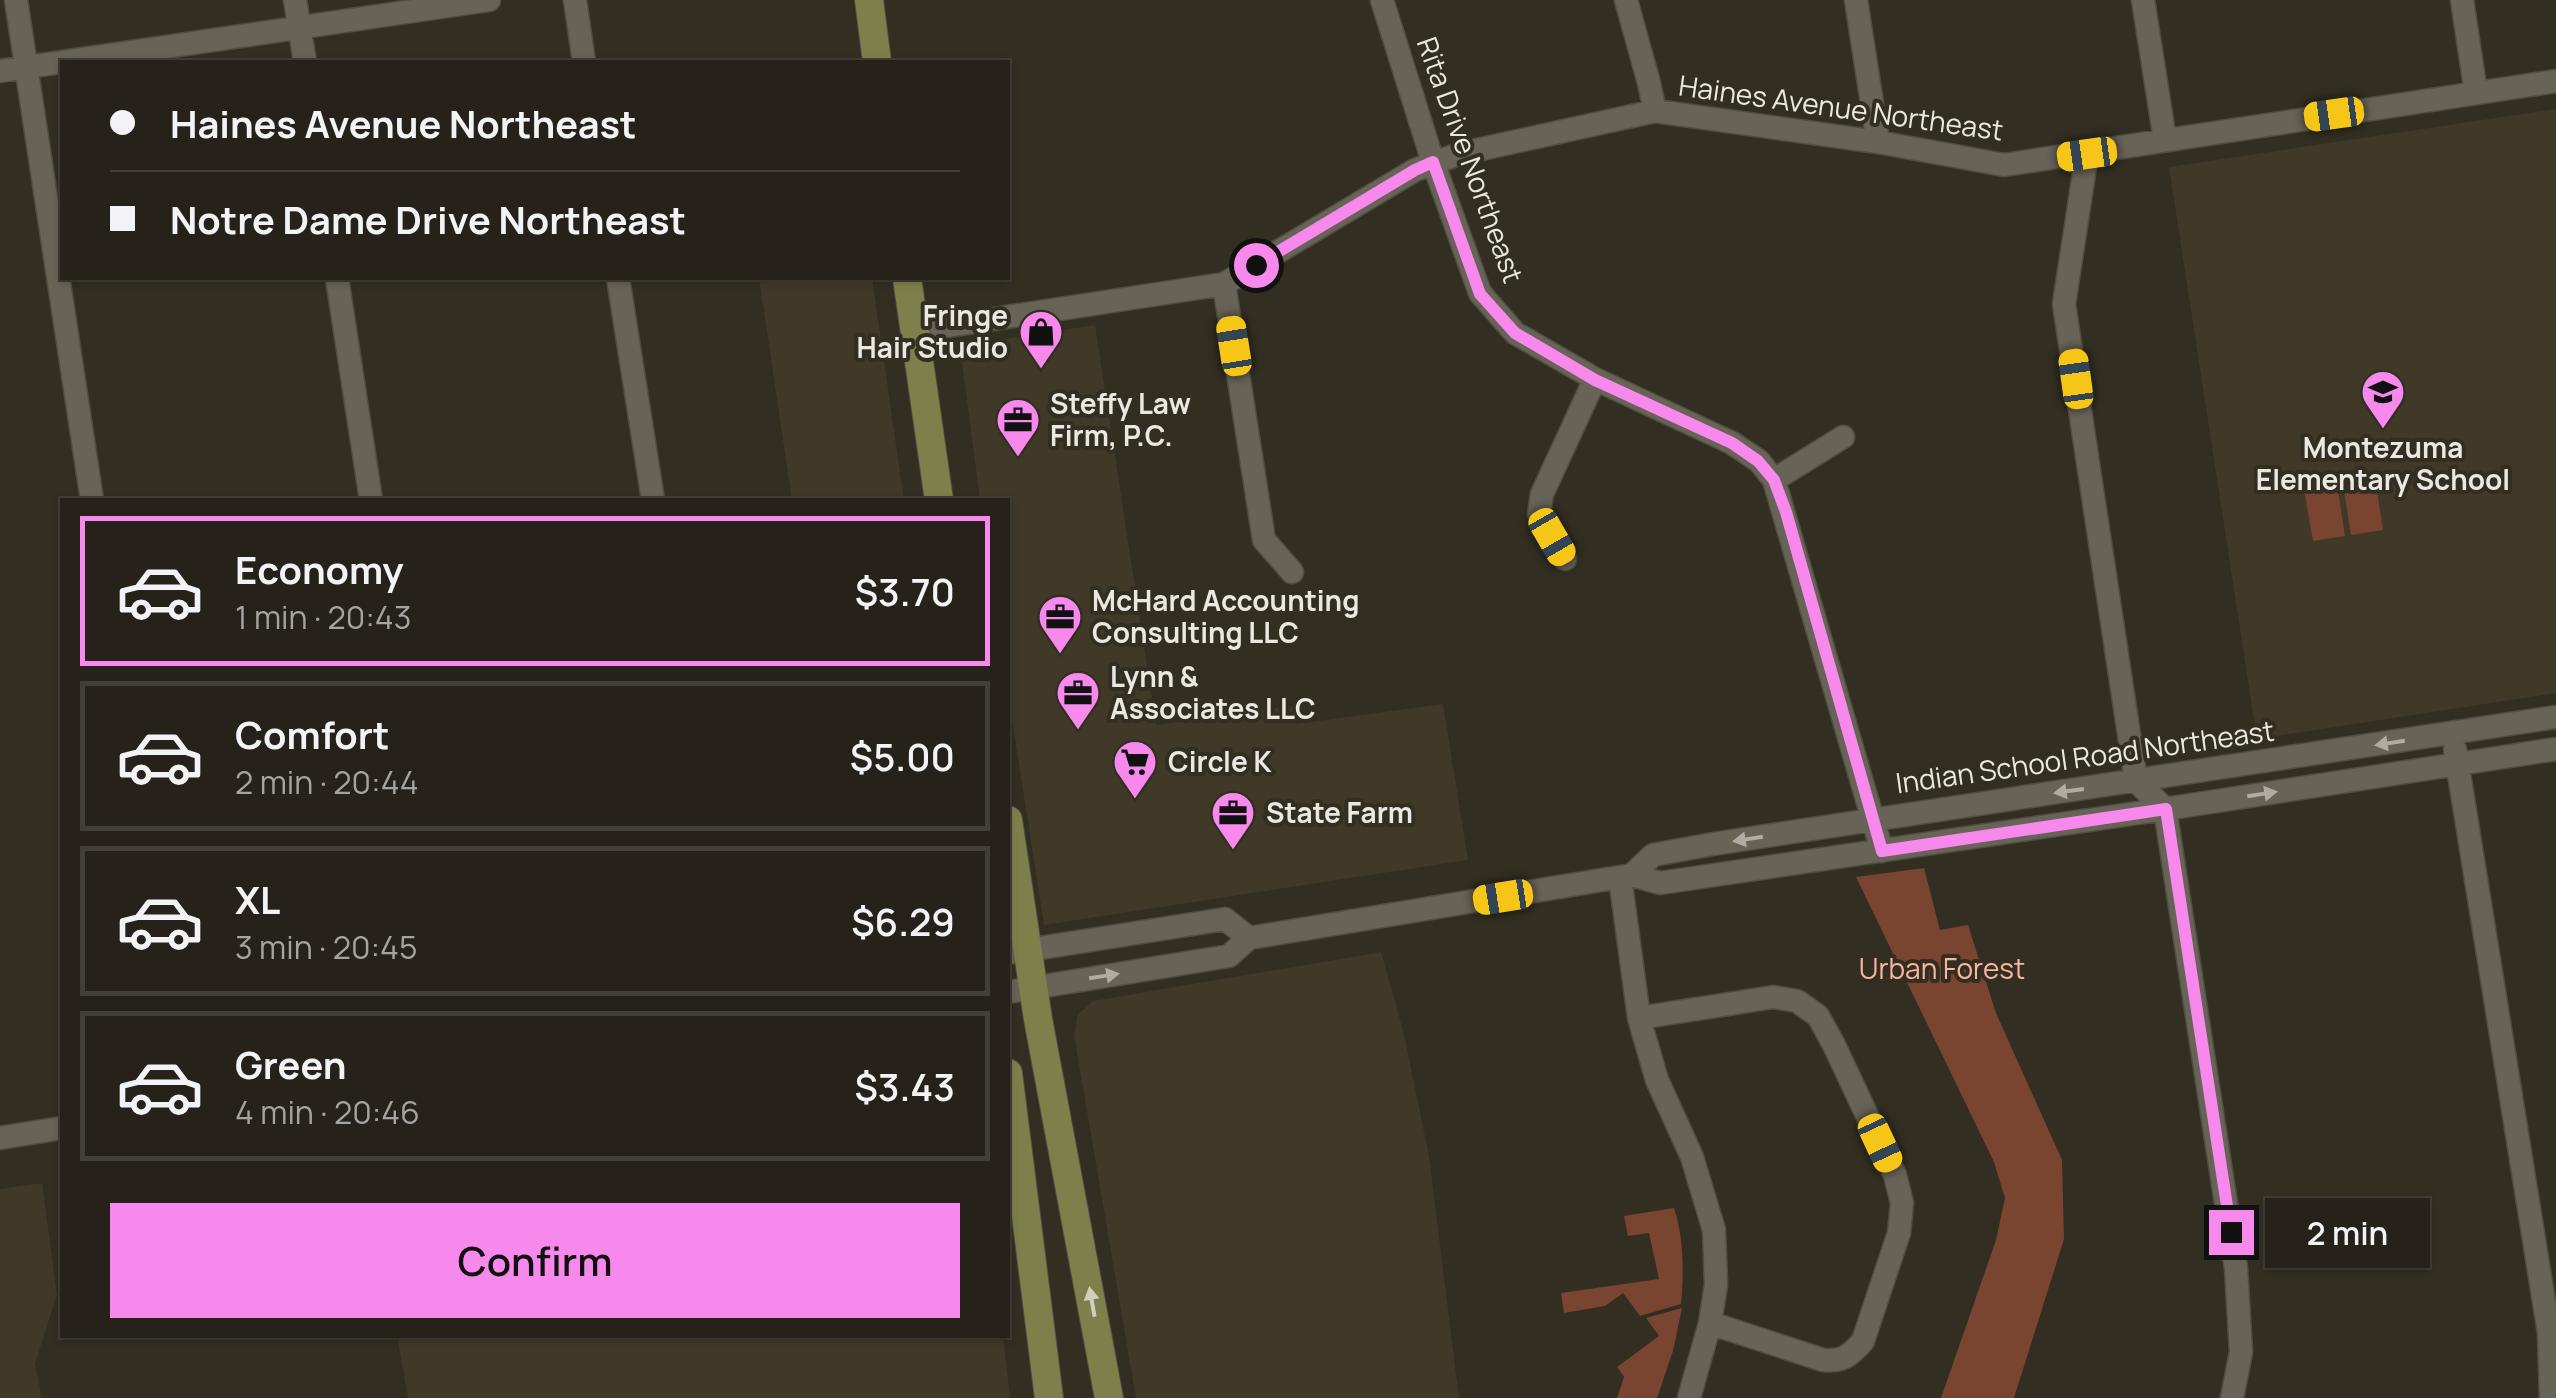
<!DOCTYPE html>
<html lang="en">
<head>
<meta charset="utf-8">
<style>
  body { margin:0; font-family:Manrope,sans-serif; background:#2e2a23; color:#f1f3f6; height:100vh; display:flex; flex-direction:column; font-size:38px; white-space:nowrap }
  * { box-sizing:border-box; margin:0 }
  p { font-size:32px; color:#a4a4a2 }
  .icon { flex:none; width:55px; height:55px; fill:none; stroke:currentColor; stroke-width:2; stroke-linecap:round; stroke-linejoin:round }
  .map { position:relative; flex:1; overflow:hidden }
  .sheet { position:absolute; left:60px; top:498px; width:950px; height:840px; display:flex; flex-direction:column; background:#26221a; border-radius:0px; box-shadow:0 2px 8px #0004,0 0 0 2px #423f39 }
  .sheet>* { flex:none }
  .top-card { position:absolute; left:60px; top:60px; width:950px; height:220px; border-radius:0px; box-shadow:0 2px 8px #0004,0 0 0 2px #423f39; display:grid; align-content:center; height:220px; padding:0 50px; background:#26221a }
  .end { position:absolute; width:45px; height:45px; margin:-22px; border:12px solid #f788ec; background:#111; box-shadow:0 0 0 5px #111 }
  .from { border-radius:50% }
  .bubble { position:absolute; height:70px; border-radius:0px; background:#26221a; box-shadow:0 2px 8px #0004,0 0 0 2px #423f39; font-size:32px; font-weight:600; line-height:70px; text-align:center }
  .car { position:absolute; width:30px; height:60px; margin:-30px -15px; border-radius:12px; box-shadow:0 0 8px 2px #0007; background:linear-gradient(#f5c518 24%,#345 0 40%,#f5c518 0 76%,#345 0 86%,#f5c518 0) }
  .top-card b { display:flex; align-items:center; gap:35px; height:95px; font-size:38px }
  .top-card b+b { border-top:2px solid #423f39 }
  .top-card i { width:25px; height:25px; background:#f1f3f6 }
  ul { padding:18px 0 0; list-style:none }
  li { display:flex; align-items:center; gap:30px; height:150px; margin:0 20px 15px; padding:0 30px; border:5px solid #423f39; border-radius:0px }
  li div { flex:1 }
  li b { display:block; font-size:38px }
  li em { font-style:normal; font-weight:600 }
  li.selected { border-color:#f788ec }
  li>.icon { width:90px; height:90px; stroke-width:1.5 }
  .cta { display:flex; gap:20px; margin-top:auto; padding:20px 50px }
  .cta a { flex:1; height:115px; border-radius:0px; background:#f788ec; color:#111; font-size:40px; font-weight:600; line-height:115px; text-align:center }
  .map>svg:first-child { display:block }
  .built { fill:#403928 }
  .green { fill:#794430 }
  .lines { fill:none; stroke-linecap:round; stroke-linejoin:round }
  .minor-casing { stroke:#504d43; stroke-width:25 }
  .major-casing { stroke:#504d43; stroke-width:30 }
  .minor { stroke:#686357; stroke-width:22 }
  .major { stroke:#7e804b; stroke-width:28 }
  .oneway { fill:#b0aca3 }
  .oneway2 { fill:#d0cebc }
  .route { stroke:#f788ec; stroke-width:12 }
  .labels { text-anchor:middle; stroke-width:8; stroke-linejoin:round; paint-order:stroke }
  .street-label { font-size:28px; fill:#ebe8e1; stroke:#322e22 }
  .poi-label { font-size:28px; font-weight:bold; fill:#ebe8e1; stroke:#322e22; text-anchor:start }
  .park-label { font-size:28px; fill:#f9b69c; stroke:#322e22 }
</style>
</head>
<body>
<div class="map">
<svg width="2556" height="1398" viewBox="0 0 2556 1398">
  <rect width="100%" height="100%" fill="#322e22"/>
  <path class="built" d="M2556 109V693L2257 739 2169 167Z
    M759 278H872L904 500H792Z
    M1095 325 1156 725 1293 706 1296 724 1443 704 1468 860 1044 925 1008 693V500H980L960 346Z
    M1381 952 1404 1034 1429 1156 1459 1398H1136L1074 1035 1078 1014 1093 1001Z
    M42 1183 57 1295 35 1364 42 1398H0V1189Z
    M397 1335H1003L1010 1398H408Z"/>
  <path class="green" d="M2375 478 2383 530 2351 535 2343 484Z
    M2337 484 2345 536 2313 541 2304 489Z
    M1924 868 1940 930 1968 925 1996 1013 2062 1160 2064 1239 2014 1398H1941L1996 1240 2005 1198 1994 1162 1856 877Z
    M1674 1208C1684 1239 1684 1272 1681 1304L1640 1316 1623 1293 1605 1306 1564 1313 1561 1293 1659 1279 1649 1233 1628 1236 1624 1216Z
    M1682 1308 1673 1351 1657 1398H1617L1624 1377 1617 1367 1659 1336 1646 1318Z"/>
  <g class="lines">
    <defs>
      <path id="minor" d="M16 0 92 500
        M295 0 305 62
        M575 0 584 62
        M1382 0 1433 162 1480 293 1515 333 1595 379 1732 443 1759 461 1774 480 1882 851
        M1626 0 1649 83 1655 111
        M1856 0 1878 142
        M2143 0 2165 140
        M2462 0 2476 93
        M0 71 489 0
        M2087 154 2064 304 2136 781 2165 809
        M337 278 371 500
        M618 278 653 500
        M1224 284 1264 540 1292 572
        M914 331 1224 284 1415 170 1459 154 1655 111 1878 142 2004 165 2556 81
        M1774 480 1843 437
        M1565 559 1539 514 1542 494 1595 379
        M2455 749 2549 1333 2551 1398
        M2165 809 2236 1268 2241 1352 2232 1398
        M1632 875 1653 855 1713 844 2556 717
        M1620 877 1639 1018 1657 1080 1692 1157 1714 1230 1716 1285 1710 1323 1689 1398
        M1008 953 1225 919 1249 938
        M1008 992 1229 956 1249 938 1632 875 1660 883 2165 809 2556 749
        M1639 1018 1773 997 1797 1001 1818 1016 1834 1045 1895 1175 1902 1203 1899 1233 1863 1341C1850 1356 1842 1362 1823 1360L1710 1323
        M0 1138 62 1128"/>
      <path id="major" d="M869 0 877 62
        M907 278 939 500
        M1008 820 1038 1019 1109 1398
        M1008 1073 1049 1398"/>
    </defs>
    <use href="#minor" class="minor-casing"/>
    <use href="#major" class="major-casing"/>
    <use href="#minor" class="minor"/>
    <use href="#major" class="major"/>
  </g>
  <defs><path id="oneway-solid" d="M-6-.8H1V-3.2L6.5 0L1 3.2V.8H-6Z" transform="scale(2.5)"/></defs>
  <g class="oneway">
    <use href="#oneway-solid" transform="translate(2390 743) rotate(171)"/>
    <use href="#oneway-solid" transform="translate(2069 791) rotate(172)"/>
    <use href="#oneway-solid" transform="translate(2262 794) rotate(-9)"/>
    <use href="#oneway-solid" transform="translate(1748 839) rotate(171)"/>
    <use href="#oneway-solid" transform="translate(1104 976) rotate(-9)"/>
  </g>
  <use class="oneway2" href="#oneway-solid" transform="translate(1092 1302) rotate(-100)"/>
  <g class="lines">
    <path class="route" d="M1256 265 1415 170 1433 162 1480 294 1515 333 1595 380 1732 443 1758 461 1774 480 1786 512 1882 851 2166 809 2231 1232"/>
  </g>
  <defs>
    <symbol id="shop-pin" viewBox="-11 -11 22 30"><path d="M0 17L-7.5 6A9.5 9.5 0 1 1 7.5 6Z" fill="#f788ec" stroke="#322e22"/><path d="M-5-2.5h2.3a2.7 3.5 0 0 1 5.4 0H5L5.5 6h-11ZM-1.5-2.5h3a1.5 2.3 0 0 0-3 0Z" fill="#111"/></symbol>
    <symbol id="school-pin" viewBox="-11 -11 22 30"><path d="M0 17L-7.5 6A9.5 9.5 0 1 1 7.5 6Z" fill="#f788ec" stroke="#322e22"/><path d="M0-5L7-2L0 1L-7-2ZM-4 1L0 2.5L4 1V4Q0 6-4 4Z" fill="#111"/></symbol>
    <symbol id="office-pin" viewBox="-11 -11 22 30"><path d="M0 17L-7.5 6A9.5 9.5 0 1 1 7.5 6Z" fill="#f788ec" stroke="#322e22"/><path d="M-6-3h4V-5.5h4V-3h4V5H-6ZM-1-4.5V-3h2v-1.5ZM-6 0V1H6V0Z" fill="#111"/></symbol>
    <symbol id="supermarket-pin" viewBox="-11 -11 22 30"><path d="M0 17L-7.5 6A9.5 9.5 0 1 1 7.5 6Z" fill="#f788ec" stroke="#322e22"/><path d="M-6-5.5h2.5l.6 2H6L4.5 2H-2.5L-4.4-4H-6ZM-1.5 3.2a1.3 1.3 0 1 0 .1 0ZM3 3.2a1.3 1.3 0 1 0 .1 0Z" fill="#111"/></symbol>
  </defs>
  <g fill-rule="evenodd">
    <use href="#shop-pin" x="1016" y="307" width="50" height="68"/>
    <use href="#school-pin" x="2358" y="367" width="50" height="68"/>
    <use href="#office-pin" x="993" y="395" width="50" height="68"/>
    <use href="#office-pin" x="1035" y="592" width="50" height="68"/>
    <use href="#office-pin" x="1053" y="668" width="50" height="68"/>
    <use href="#supermarket-pin" x="1110" y="737" width="50" height="68"/>
    <use href="#office-pin" x="1208" y="788" width="50" height="68"/>
  </g>
  <g class="labels">
    <g class="street-label">
      <text transform="translate(1841 108) rotate(8)" y="10">Haines Avenue Northeast</text>
      <text transform="translate(1470 160) rotate(70)" y="10">Rita Drive Northeast</text>
      <text transform="translate(2085 757) rotate(-8)" y="10">Indian School Road Northeast</text>
    </g>
    <g class="poi-label">
      <text x="1008" y="326" text-anchor="end">Fringe<tspan x="1008" dy="32">Hair Studio</tspan></text>
      <text x="1050" y="414">Steffy Law<tspan x="1050" dy="32">Firm, P.C.</tspan></text>
      <text x="2383" y="458" text-anchor="middle">Montezuma<tspan x="2383" dy="32">Elementary School</tspan></text>
      <text x="1092" y="611">McHard Accounting<tspan x="1092" dy="32">Consulting LLC</tspan></text>
      <text x="1110" y="687">Lynn &amp;<tspan x="1110" dy="32">Associates LLC</tspan></text>
      <text x="1168" y="772">Circle K</text>
      <text x="1266" y="823">State Farm</text>
    </g>
    <g class="park-label">
      <text x="1942" y="979">Urban Forest</text>
    </g>
  </g>
</svg>
<i class="end from" style="left:1256px;top:265px"></i>
<i class="end" style="left:2231px;top:1232px"></i>
<div class="bubble" style="left:2265px;top:1198px;width:165px">2 min</div>
<i class="car" style="left:2334px;top:114px;rotate:262deg"></i>
<i class="car" style="left:2087px;top:154px;rotate:262deg"></i>
<i class="car" style="left:1234px;top:346px;rotate:351deg"></i>
<i class="car" style="left:2076px;top:379px;rotate:352deg"></i>
<i class="car" style="left:1552px;top:537px;rotate:150deg"></i>
<i class="car" style="left:1503px;top:897px;rotate:261deg"></i>
<i class="car" style="left:1880px;top:1143px;rotate:155deg"></i>
<div class="top-card">
<b><i class="from"></i>Haines Avenue Northeast</b>
<b><i></i>Notre Dame Drive Northeast</b>
</div>
<section class="sheet">
<ul>
<li class="selected"><svg class="icon" aria-label="car" viewBox="0 0 24 24"><path d="M5 17H2v-5l4-1 3-4h7l3 4 3 1v5h-3M9 17h6M6 11h13"/><circle cx="7" cy="17" r="2"/><circle cx="17" cy="17" r="2"/></svg><div><b>Economy</b><p>1 min · 20:43</p></div><em>$3.70</em></li>
<li><svg class="icon" aria-label="car" viewBox="0 0 24 24"><path d="M5 17H2v-5l4-1 3-4h7l3 4 3 1v5h-3M9 17h6M6 11h13"/><circle cx="7" cy="17" r="2"/><circle cx="17" cy="17" r="2"/></svg><div><b>Comfort</b><p>2 min · 20:44</p></div><em>$5.00</em></li>
<li><svg class="icon" aria-label="car" viewBox="0 0 24 24"><path d="M5 17H2v-5l4-1 3-4h7l3 4 3 1v5h-3M9 17h6M6 11h13"/><circle cx="7" cy="17" r="2"/><circle cx="17" cy="17" r="2"/></svg><div><b>XL</b><p>3 min · 20:45</p></div><em>$6.29</em></li>
<li><svg class="icon" aria-label="car" viewBox="0 0 24 24"><path d="M5 17H2v-5l4-1 3-4h7l3 4 3 1v5h-3M9 17h6M6 11h13"/><circle cx="7" cy="17" r="2"/><circle cx="17" cy="17" r="2"/></svg><div><b>Green</b><p>4 min · 20:46</p></div><em>$3.43</em></li>
</ul>
<div class="cta"><a>Confirm</a></div>
</section>
</div>
</body>
</html>
